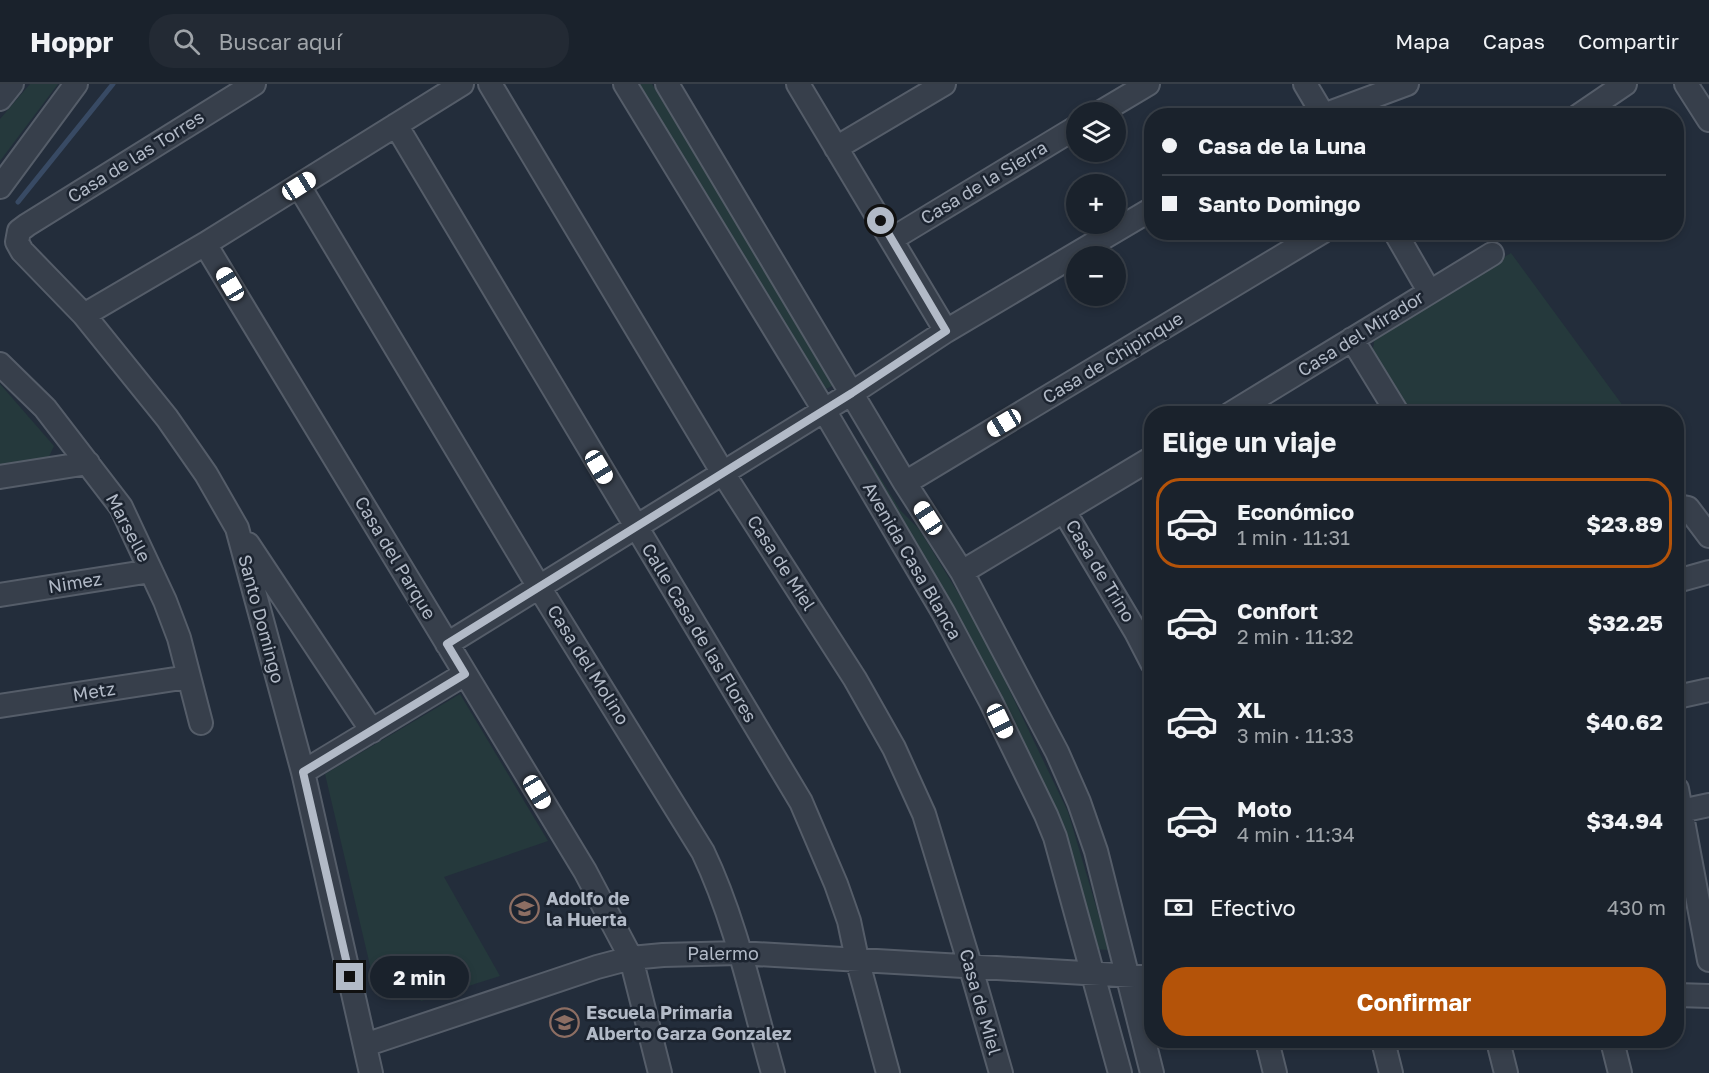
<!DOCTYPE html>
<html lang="es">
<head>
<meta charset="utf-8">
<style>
  body { margin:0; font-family:"Golos Text",sans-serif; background:#232a34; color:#f1f3f6; height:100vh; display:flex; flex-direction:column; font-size:22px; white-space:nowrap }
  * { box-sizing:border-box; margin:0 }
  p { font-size:20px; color:#9fa4a9 }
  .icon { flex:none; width:33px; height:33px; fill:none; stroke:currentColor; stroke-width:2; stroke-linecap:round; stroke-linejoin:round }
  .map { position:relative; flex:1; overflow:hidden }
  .sheet { position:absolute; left:1144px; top:322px; width:540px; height:642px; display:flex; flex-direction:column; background:#1a222c; border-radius:24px; box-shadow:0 3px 9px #0003,0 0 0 2px #383f48 }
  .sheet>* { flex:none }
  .banner { position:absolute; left:1144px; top:24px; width:540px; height:132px; border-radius:24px; box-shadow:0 3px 9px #0003,0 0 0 2px #383f48; display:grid; align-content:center; height:132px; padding:0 18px; background:#1a222c }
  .buttons { position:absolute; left:1066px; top:18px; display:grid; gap:12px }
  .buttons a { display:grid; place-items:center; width:60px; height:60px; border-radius:50%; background:#1a222c; box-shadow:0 3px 9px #0003,0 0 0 2px #383f48; font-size:30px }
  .end { position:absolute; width:27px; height:27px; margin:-14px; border:8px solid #b2bac7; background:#111; box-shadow:0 0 0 3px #111 }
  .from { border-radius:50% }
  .bubble { position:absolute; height:42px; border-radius:21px; background:#1a222c; box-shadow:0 3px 9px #0003,0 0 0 2px #383f48; font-size:20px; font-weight:700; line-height:42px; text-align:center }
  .car { position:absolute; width:18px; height:36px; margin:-18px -9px; border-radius:8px; box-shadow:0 0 4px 2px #0007; background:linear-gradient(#fff 24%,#345 0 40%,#fff 0 76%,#345 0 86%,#fff 0) }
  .banner b { display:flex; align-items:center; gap:21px; height:57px; font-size:22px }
  .banner b+b { border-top:2px solid #383f48 }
  .banner i { width:15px; height:15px; background:#f1f3f6 }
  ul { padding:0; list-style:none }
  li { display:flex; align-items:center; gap:18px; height:90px; margin:0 12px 9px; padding:0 6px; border:3px solid transparent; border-radius:24px }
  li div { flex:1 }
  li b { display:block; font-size:22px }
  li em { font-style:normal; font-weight:700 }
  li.current { border-color:#b45309 }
  li>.icon { width:54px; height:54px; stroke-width:1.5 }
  h2 { padding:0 18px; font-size:27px; line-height:72px }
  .pay { display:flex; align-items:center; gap:15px; height:66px; padding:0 18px; font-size:22px }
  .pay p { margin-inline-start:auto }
  .primary-button { display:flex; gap:12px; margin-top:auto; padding:12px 18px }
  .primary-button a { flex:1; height:69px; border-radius:24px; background:#b45309; color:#fff; font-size:24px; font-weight:700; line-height:69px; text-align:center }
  header { display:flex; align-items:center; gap:36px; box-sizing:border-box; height:84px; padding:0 30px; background:#1a222c; border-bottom:2px solid #383f48 }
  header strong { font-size:28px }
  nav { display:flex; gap:33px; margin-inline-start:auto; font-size:21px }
  .search { width:420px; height:54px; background:#232a34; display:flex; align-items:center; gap:15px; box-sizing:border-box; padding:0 21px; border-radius:24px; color:#9fa4a9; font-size:22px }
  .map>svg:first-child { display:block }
  .green { fill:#25393c }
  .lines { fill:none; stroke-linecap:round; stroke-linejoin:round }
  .stream { stroke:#384a64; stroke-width:5 }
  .minor-casing { stroke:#555d69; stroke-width:26 }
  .minor { stroke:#373f4b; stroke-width:22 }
  .route { stroke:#b2bac7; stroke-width:8 }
  .labels { text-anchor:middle; stroke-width:5; stroke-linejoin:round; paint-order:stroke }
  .street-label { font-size:18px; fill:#b2bac7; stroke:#1c2430 }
  .poi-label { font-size:18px; font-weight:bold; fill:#b2bac7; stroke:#1c2430; text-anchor:start }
</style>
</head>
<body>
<header>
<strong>Hoppr</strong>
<div class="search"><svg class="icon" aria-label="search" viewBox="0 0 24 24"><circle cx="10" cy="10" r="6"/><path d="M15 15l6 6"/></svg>Buscar aquí</div>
<nav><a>Mapa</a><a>Capas</a><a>Compartir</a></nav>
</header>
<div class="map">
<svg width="1709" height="989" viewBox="0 0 1709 989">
  <rect width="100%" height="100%" fill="#232d3b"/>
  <path class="green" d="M30 0H58L0 77V35Z
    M633 0H652L834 301 824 306Z
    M1511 169 1629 330H1408L1372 271 1375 252Z
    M0 300 54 362 47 377 0 385Z
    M866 370 900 426 919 445 979 543 1068 728 1109 866 1093 865 1059 748 859 374Z
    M460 610 548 757 444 793 500 892 421 917 414 893 376 907 325 690Z"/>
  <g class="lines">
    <path class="stream" d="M18 118 113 0"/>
    <defs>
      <path id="minor" d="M254 0 27 141 19 147 17 158 22 167 84 231 167 334 206 390 237 444 303 688 371 989
        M490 0 723 389 855 595 894 664 924 730 970 881 1001 989
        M625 0 824 326 943 528 991 618 1046 731 1055 753 1120 989
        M667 0 905 399 962 488 1057 668 1079 718 1096 767 1152 989
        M798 0 946 247
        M1305 0 1324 32
        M1686 0 1709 36
        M0 15 12 0
        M1101 28 1148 0
        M1321 32 1407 0
        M1578 32 1625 0
        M396 41 801 718 836 800 849 837 857 875 888 989
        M836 64 944 0
        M299 102 539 503 703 768C736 837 752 915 773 989
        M0 103 76 0
        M1395 148 1429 207
        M892 155 1077 43
        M205 160 585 787 631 874 660 989
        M84 231 205 160 462 0
        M1352 255 1398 330
        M0 280 45 324 121 423 165 517 179 554 201 639
        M1230 330 1492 170
        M0 393 88 379
        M905 399 1322 148
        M1677 425 1683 423 1688 424 1709 452
        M1064 427 1136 548 1152 579
        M248 460 372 647
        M962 488 1152 374
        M1677 497 1709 488
        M0 511 151 487
        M447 560 852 309 946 247 1152 125
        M1677 613 1709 606
        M0 622 188 593
        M303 688 465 590
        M1677 705 1709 876
        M1681 727 1709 721
        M1677 911 1709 912
        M1267 957 1275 989
        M1383 957 1391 989
        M1498 957 1506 989
        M1612 957 1620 989
        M365 961 597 883 631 874 663 871 739 869 1152 893"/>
    </defs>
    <use href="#minor" class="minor-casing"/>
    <use href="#minor" class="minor"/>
  </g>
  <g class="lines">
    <path class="route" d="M350 893 303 688 465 590 447 560 852 309 946 247 881 137"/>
  </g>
  <defs>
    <symbol id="school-ring" viewBox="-11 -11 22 22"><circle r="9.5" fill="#1c2430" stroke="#8d6e63" stroke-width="1.5"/><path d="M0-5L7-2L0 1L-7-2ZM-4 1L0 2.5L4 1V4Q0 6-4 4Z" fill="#8d6e63"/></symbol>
  </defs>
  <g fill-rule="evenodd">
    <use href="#school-ring" x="508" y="808" width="33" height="33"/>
    <use href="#school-ring" x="548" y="922" width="33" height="33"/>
  </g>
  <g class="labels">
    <g class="street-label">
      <text transform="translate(136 73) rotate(-32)" y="6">Casa de las Torres</text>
      <text transform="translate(984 99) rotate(-31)" y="6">Casa de la Sierra</text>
      <text transform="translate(1361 250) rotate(-32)" y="6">Casa del Mirador</text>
      <text transform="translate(1113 274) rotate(-31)" y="6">Casa de Chipinque</text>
      <text transform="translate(128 444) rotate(62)" y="6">Marselle</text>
      <text transform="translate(395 474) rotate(59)" y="6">Casa del Parque</text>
      <text transform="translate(912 477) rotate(60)" y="6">Avenida Casa Blanca</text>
      <text transform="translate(781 479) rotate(57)" y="6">Casa de Miel</text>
      <text transform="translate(1100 487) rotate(59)" y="6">Casa de Trino</text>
      <text transform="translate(75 499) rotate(-9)" y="6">Nimez</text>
      <text transform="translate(261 535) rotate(75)" y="6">Santo Domingo</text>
      <text transform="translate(699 549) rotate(59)" y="6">Calle Casa de las Flores</text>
      <text transform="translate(588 581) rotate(58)" y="6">Casa del Molino</text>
      <text transform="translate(94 608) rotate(-9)" y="6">Metz</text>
      <text x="723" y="876">Palermo</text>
      <text transform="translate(980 918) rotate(74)" y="6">Casa de Miel</text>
    </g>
    <g class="poi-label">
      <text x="546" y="821">Adolfo de<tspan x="546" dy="21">la Huerta</tspan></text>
      <text x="586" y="935">Escuela Primaria<tspan x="586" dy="21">Alberto Garza Gonzalez</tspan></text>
    </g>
  </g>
</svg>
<div class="buttons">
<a><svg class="icon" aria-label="layers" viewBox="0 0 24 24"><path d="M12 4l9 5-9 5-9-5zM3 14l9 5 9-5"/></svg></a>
<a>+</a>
<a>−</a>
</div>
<i class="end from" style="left:881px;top:137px"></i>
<i class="end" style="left:350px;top:893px"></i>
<div class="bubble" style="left:370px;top:872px;width:99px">2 min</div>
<i class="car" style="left:299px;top:102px;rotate:58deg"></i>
<i class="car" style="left:230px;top:200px;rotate:329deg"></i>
<i class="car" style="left:1004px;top:339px;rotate:239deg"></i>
<i class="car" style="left:599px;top:383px;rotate:149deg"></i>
<i class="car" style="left:928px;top:434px;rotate:327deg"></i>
<i class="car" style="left:1000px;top:637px;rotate:154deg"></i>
<i class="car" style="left:537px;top:708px;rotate:149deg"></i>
<div class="banner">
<b><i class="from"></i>Casa de la Luna</b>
<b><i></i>Santo Domingo</b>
</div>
<section class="sheet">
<h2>Elige un viaje</h2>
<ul>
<li class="current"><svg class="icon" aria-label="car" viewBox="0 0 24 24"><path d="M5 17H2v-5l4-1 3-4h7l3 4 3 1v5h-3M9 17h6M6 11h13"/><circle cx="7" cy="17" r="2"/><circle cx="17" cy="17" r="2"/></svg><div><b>Económico</b><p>1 min · 11:31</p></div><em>$23.89</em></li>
<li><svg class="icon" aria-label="car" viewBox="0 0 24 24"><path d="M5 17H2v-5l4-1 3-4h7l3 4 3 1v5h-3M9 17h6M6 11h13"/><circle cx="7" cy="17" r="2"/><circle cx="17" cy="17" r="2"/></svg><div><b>Confort</b><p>2 min · 11:32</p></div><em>$32.25</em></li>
<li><svg class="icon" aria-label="car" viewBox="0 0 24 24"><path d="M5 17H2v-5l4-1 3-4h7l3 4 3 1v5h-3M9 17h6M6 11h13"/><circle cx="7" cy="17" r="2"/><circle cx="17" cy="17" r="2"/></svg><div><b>XL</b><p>3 min · 11:33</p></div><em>$40.62</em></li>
<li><svg class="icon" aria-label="car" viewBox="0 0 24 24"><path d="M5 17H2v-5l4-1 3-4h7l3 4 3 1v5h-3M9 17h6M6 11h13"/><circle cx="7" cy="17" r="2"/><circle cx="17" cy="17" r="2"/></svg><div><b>Moto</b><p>4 min · 11:34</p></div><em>$34.94</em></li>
</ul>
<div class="pay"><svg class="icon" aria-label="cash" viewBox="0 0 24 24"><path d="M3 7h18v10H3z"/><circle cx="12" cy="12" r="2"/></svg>Efectivo<p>430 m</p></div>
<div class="primary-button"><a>Confirmar</a></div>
</section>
</div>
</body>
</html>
